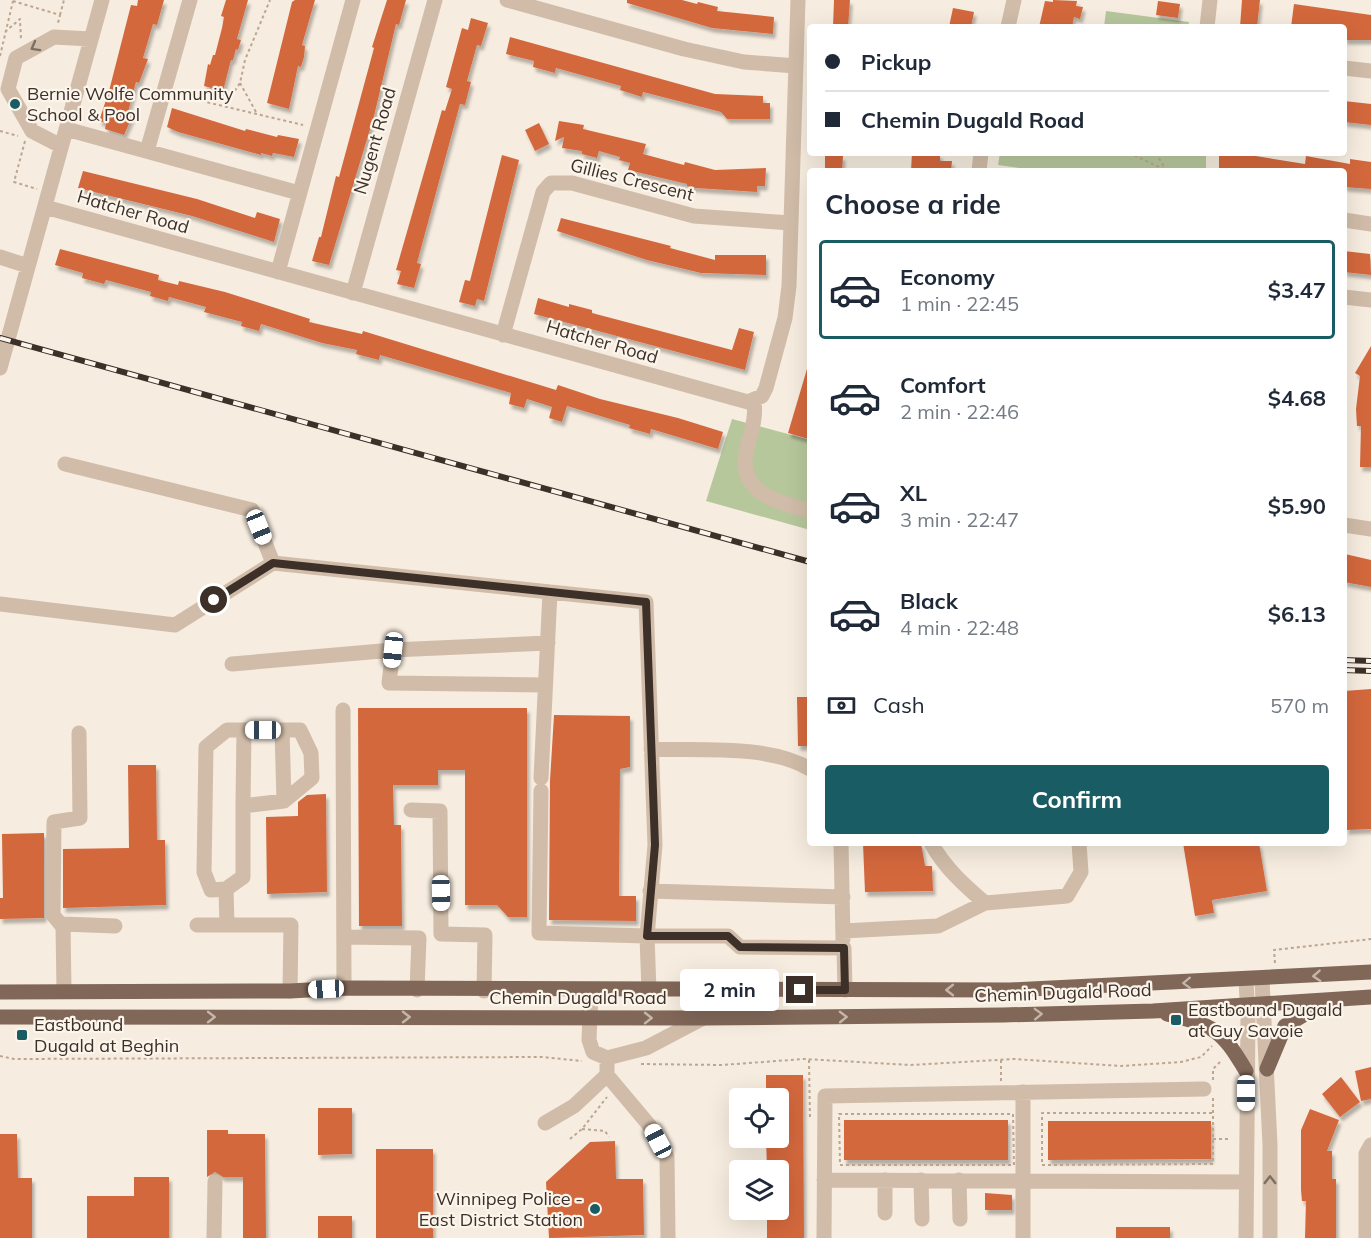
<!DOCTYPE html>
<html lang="en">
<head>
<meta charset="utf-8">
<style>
  body { margin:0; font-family:Mulish,sans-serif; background:#f2f2f3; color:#1f2937; height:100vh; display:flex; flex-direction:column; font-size:22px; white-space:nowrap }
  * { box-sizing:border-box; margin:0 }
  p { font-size:20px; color:#747a83 }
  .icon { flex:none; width:33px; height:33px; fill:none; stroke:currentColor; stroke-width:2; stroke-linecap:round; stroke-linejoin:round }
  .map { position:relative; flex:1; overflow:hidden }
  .drawer { position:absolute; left:807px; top:168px; width:540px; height:678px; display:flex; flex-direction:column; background:#fff; border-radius:6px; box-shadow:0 6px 24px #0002 }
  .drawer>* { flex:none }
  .top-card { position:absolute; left:807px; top:24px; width:540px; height:132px; border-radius:6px; box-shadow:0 6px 24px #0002; display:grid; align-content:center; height:132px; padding:0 18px; background:#fff }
  .controls { position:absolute; left:729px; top:1088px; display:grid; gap:12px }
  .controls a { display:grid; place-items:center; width:60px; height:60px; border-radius:6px; background:#fff; box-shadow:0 6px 24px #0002; font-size:30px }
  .end { position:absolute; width:27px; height:27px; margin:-14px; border:8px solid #3c3029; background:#fff; box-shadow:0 0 0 3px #fff }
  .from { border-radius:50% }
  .bubble { position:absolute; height:42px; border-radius:6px; background:#fff; box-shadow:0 6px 24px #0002; font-size:20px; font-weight:700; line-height:42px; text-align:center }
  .car { position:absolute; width:18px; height:36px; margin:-18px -9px; border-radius:8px; box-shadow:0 0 4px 2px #0007; background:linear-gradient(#fff 24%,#345 0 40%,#fff 0 76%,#345 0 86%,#fff 0) }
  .top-card b { display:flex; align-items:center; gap:21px; height:57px; font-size:22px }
  .top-card b+b { border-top:2px solid #e0e1e3 }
  .top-card i { width:15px; height:15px; background:#1f2937 }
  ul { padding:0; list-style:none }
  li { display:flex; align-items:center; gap:18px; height:99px; margin:0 12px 9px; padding:0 6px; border:3px solid transparent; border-radius:6px }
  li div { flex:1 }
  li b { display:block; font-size:22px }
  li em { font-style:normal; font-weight:700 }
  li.current { border-color:#195c63 }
  li>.icon { width:54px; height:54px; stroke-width:1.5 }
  h2 { padding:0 18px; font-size:27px; line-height:72px }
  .pay { display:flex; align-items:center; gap:15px; height:66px; padding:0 18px; font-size:22px }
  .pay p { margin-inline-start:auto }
  .button { display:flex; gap:12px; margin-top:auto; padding:12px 18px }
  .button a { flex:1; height:69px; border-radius:6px; background:#195c63; color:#fff; font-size:24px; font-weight:700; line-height:69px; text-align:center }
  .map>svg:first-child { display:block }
  .green { fill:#b7c79c }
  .building { fill:#d4683e; filter:url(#shadow) }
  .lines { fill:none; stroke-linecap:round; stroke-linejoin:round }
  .path { stroke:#bca692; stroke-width:2; stroke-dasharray:3 3; stroke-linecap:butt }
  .minor { stroke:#d0bca8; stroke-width:15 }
  .major { stroke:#806758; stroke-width:15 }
  .rail-casing { stroke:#3c3029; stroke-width:6 }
  .rail { stroke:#fcf5ec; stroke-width:4; stroke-dasharray:11; stroke-linecap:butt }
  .oneway { stroke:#7f6f62 }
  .oneway2 { stroke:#c4b5a9 }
  .route { stroke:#3c3029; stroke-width:8 }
  .poi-dot { fill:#195c63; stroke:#fcf5ec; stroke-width:2 }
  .labels { text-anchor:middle; stroke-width:4.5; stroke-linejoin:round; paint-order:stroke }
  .poi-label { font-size:18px; fill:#3c3029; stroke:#fcf5ec; text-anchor:start }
  .street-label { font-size:18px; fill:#3c3029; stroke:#fcf5ec }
</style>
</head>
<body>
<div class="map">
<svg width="1371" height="1238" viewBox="0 0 1371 1238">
  <defs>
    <filter id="shadow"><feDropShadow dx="2.5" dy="4.5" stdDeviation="1.5" flood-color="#0004"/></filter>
  </defs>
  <rect width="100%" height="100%" fill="#f6ecdf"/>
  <path class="green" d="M1106 11 1189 22 1188 27H1104Z
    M1000 153H1206V171H1042L998 165Z
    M732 419 810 440V530L706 501Z"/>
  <path class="building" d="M138 0H164L157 25 153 24 143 58 148 59 139 83 136 82 127 116 132 117 124 135 105 129 106 123 99 121 109 91 131 5 137 6Z
    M226 0H248L237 39 241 40 238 50 236 49 233 60H231L223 91 204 86 208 64 210 65 213 55H215L222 28 224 17 221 16Z
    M295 0H315L302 45 305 46 304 57 301 67 298 66 289 109 267 103 292 2Z
    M387 0H406L399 25 396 24 374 116 329 265 312 261 319 237H321L336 176 339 177 374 48 372 47Z
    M627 0H682L697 4 698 2 718 7 717 11 774 17 773 34 712 28 627 3Z
    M834 0H850L848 27H833Z
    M1053 0 1077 1 1076 6 1083 7 1080 19 1074 17 1072 27H1039L1045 1 1053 2Z
    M1242 0H1260L1257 27H1240Z
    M1158 1 1180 4 1178 18 1156 15Z
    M1294 4 1371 15V40H1344V27H1291Z
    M953 8 974 12 971 27H949Z
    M471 18 488 23 481 46 477 45 467 81 471 82 465 105 460 104 417 263 421 264 414 288 397 284 401 271 396 270 442 110 445 111 452 89 446 87 462 28 468 30Z
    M510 37 715 94 763 96V103H770V119H727L721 112 643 92 642 97 620 90 621 86 556 68 555 73 533 67 534 61 506 54Z
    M1344 101 1371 104V125L1344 122Z
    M172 108 245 131 246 129 277 137 278 135 299 139 294 157 273 153 272 156 261 153V155L178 132 167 127Z
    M559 121 584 125 583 129 646 144 643 154 684 165 685 162 715 170 766 168 765 186H757V192L696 188 687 186V184L628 170 630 163 619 160 620 157 599 151 597 158 582 154V151L562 148 564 137 555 141Z
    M539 123 549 144 535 151 525 130Z
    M912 153 940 154V161H952L951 171H911Z
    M1219 153H1237L1305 164 1306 156 1350 164V159L1371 162V189L1344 187V171H1219Z
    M502 155 519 160 484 301 477 299 475 306 459 302 465 280 470 281Z
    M825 155 843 156 842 171H825Z
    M83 171 197 199 255 218 257 212 280 219 274 242 192 216 78 188Z
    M561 218 671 246 670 248 715 260V255H766V275L701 273 647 260 557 231Z
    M60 249 159 275 158 280 178 285 179 281 225 292 310 319 309 322 362 334 363 331 556 390 558 385 600 399 678 418 723 432 718 449 651 429 650 434 629 428 630 425 567 406 562 422 549 418 552 407 527 399 524 408 509 404 511 393 480 384 380 355 379 360 356 354 357 350 322 343 261 324 259 331 241 326 242 322 204 312 206 307 169 297 168 301 150 296 151 292 106 280 104 284 82 278 83 273 55 265Z
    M1344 251 1370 254 1371 275 1344 272Z
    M538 298 569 307V304L592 310V313L732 350 739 328 754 332 745 370 534 314Z
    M1371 346V467H1360L1361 426H1357L1356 409 1360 376 1355 373Z
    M807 369H810V438H805L788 433Z
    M1345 554 1371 560V587L1344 582Z
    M1371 689V829L1346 830 1344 691Z
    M797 697H810V746H798Z
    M358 708H527V917H508L497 905H465V770H438V785H393L394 825H401L402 926H359Z
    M554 715 630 716V767L620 769 619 896H636V921L549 920 550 781Z
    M128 765H156L157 840H165L166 905 63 908V849L129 848Z
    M326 794 327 892 267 894 266 817 298 816V802L307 795Z
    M44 833V918L0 919V898H3L2 834Z
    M863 843H921L925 866H932L933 891 865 892Z
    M1183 843H1259L1267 891 1212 900 1214 913 1195 916Z
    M1371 1067V1099L1361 1101 1355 1071Z
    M766 1075H803L804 1238H767V1209H778V1170H767L766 1137H778V1098H766Z
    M1341 1077 1360 1102 1340 1117 1322 1094Z
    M318 1108H352V1154L318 1155Z
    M1310 1109 1339 1120 1327 1151H1332V1179H1336V1238H1305L1306 1201H1302L1301 1190V1130Z
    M844 1120H1008V1160H844Z
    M1048 1121H1211V1159L1048 1160Z
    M207 1130H228V1134H265L266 1238H243V1177H223L215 1172 207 1177Z
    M0 1134H17L18 1178H32V1238H0Z
    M615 1141 616 1179H643L644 1235 549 1238 546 1182 590 1142Z
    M376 1149H433V1238H376Z
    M134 1177H169V1238H87V1196H134Z
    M985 1193 1012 1195V1210H985Z
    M318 1216H352V1238H318Z
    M1116 1227H1170V1238H1116Z"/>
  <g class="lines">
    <path class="path" d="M13 1 60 15 58 23
      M60 15 64 0
      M5 32 20 19 21 40
      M0 56 13 1
      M240 83 256 112
      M180 90 206 102 303 125
      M225 106 240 83 245 60 270 0
      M0 131 18 136
      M25 141 14 182 37 189
      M1129 153 1168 171
      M1156 153 1166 170
      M1275 963 1274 950 1371 939
      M0 1056 14 1059 542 1057 582 1061
      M809 1060 810 1120
      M641 1064 722 1065 804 1059 911 1065 1014 1059 1121 1066 1181 1062 1201 1057 1212 1046
      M1213 1080V1069L1222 1060
      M1001 1081V1060
      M1213 1098V1164L1042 1165V1113H1213
      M839 1114H1013L1014 1165H840Z
      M582 1129 605 1131 609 1137
      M570 1139 582 1129 607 1097
      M1213 1139H1231"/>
    <path class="minor" d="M507 0 684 49 744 62 796 66
      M1008 27 1014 0
      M1207 27 1210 0
      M1344 68 1371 71
      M66 129 299 193
      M61 146 32 131 8 89 16 58 54 37 90 39
      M147 151 190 0
      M979 171 981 153
      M45 207 748 402 762 396 766 388 785 318 789 286 798 0
      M1344 220 1371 224
      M0 257 28 266
      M278 272 353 0
      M353 293 435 0
      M1344 297 1371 300
      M503 335 543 192 551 183H572L694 216 791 223
      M0 368 102 0
      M754 401C757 425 747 438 745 461 744 496 784 504 810 511
      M65 464 252 510 273 563 550 592
      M1344 525 1371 529
      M0 604 175 625 273 563
      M393 650 548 643
      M232 664 393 650 389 683 544 685
      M343 710 344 988
      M282 730 284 801
      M651 749C700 751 768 744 810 769
      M541 791 539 933 647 936 655 845 646 602 550 592 541 778
      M411 810 440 811 441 934 485 935 484 991
      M841 843 843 939
      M931 843C945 868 964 885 985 903
      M226 889 243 877V806
      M650 891 843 897
      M197 925H291L290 991
      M227 925 226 889 211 890 204 872 206 747 227 730H300L311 753 312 778 284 801 243 806 244 730
      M63 927 53 915 54 822 80 818 79 733
      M843 931 938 926 985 903 1067 896 1081 872 1079 843
      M344 937 419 938 417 990
      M1262 980 1270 1145V1238
      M64 991 63 924 115 926
      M591 991 589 1040 593 1052 607 1058 646 1048 703 1018
      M649 991 647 936H728L740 947 844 948 845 990
      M607 1058V1075L649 1125 667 1157 668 1238
      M1023 1092V1238
      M545 1123 574 1106 607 1075
      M824 1180 1246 1182
      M885 1180V1213
      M921 1180 922 1219
      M959 1180 960 1219
      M214 1238 215 1182
      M824 1238 825 1096 1204 1089
      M1246 1238 1248 1018 1246 980
      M1366 1238V1154L1371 1145"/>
    <path class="major" d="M0 992 290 991 344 988 1010 990 1371 972
      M1167 1014C1215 1026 1221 1029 1246 1071
      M0 1017 703 1018 1003 1015 1153 1011 1371 997
      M1267 1069 1285 1026 1325 1002"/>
    <defs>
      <path id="rail" d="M0 338 810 562
        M1344 660 1371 661
        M1344 670 1371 671"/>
    </defs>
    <use href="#rail" class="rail-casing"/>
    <use href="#rail" class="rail"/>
  </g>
  <defs><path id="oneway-chevron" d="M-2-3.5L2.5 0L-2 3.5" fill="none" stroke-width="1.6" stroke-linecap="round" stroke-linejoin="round" transform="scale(1.5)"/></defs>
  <g class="oneway">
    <use href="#oneway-chevron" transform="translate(35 47) rotate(151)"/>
    <use href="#oneway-chevron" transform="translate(1270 1180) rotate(-90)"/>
  </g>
  <g class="oneway2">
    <use href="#oneway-chevron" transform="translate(1317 976) rotate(176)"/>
    <use href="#oneway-chevron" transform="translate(1187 983) rotate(178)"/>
    <use href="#oneway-chevron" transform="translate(950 990) rotate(180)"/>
    <use href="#oneway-chevron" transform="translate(1038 1014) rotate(-2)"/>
    <use href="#oneway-chevron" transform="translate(211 1017)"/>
    <use href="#oneway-chevron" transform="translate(406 1017)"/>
    <use href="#oneway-chevron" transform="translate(843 1017) rotate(-1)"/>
    <use href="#oneway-chevron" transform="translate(648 1018)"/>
  </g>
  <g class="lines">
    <path class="route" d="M214 600 273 563 646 602 655 845 647 936H728L740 947 844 948 845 990H800"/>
  </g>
  <g class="poi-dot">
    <circle cx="15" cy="104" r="6"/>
    <rect x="1170" y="1014" width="12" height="12" rx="3"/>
    <rect x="16" y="1029" width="12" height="12" rx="3"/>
    <circle cx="595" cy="1209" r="6"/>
  </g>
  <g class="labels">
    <g class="poi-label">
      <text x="27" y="100">Bernie Wolfe Community<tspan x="27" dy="21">School &amp; Pool</tspan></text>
      <text x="1188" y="1016">Eastbound Dugald<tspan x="1188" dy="21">at Guy Savoie</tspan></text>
      <text x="34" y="1031">Eastbound<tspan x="34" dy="21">Dugald at Beghin</tspan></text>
      <text x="583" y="1205" text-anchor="end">Winnipeg Police -<tspan x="583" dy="21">East District Station</tspan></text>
    </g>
    <g class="street-label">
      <text transform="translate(375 141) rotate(-74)" y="6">Nugent Road</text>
      <text transform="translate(632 180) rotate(14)" y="6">Gillies Crescent</text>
      <text transform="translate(133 212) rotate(16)" y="6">Hatcher Road</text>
      <text transform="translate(602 342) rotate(16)" y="6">Hatcher Road</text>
      <text transform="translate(1063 993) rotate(-2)" y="6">Chemin Dugald Road</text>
      <text x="578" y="1004">Chemin Dugald Road</text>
    </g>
  </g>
</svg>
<div class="controls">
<a><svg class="icon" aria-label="locate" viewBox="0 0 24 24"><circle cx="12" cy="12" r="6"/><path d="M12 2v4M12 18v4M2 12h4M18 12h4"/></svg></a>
<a><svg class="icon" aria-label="layers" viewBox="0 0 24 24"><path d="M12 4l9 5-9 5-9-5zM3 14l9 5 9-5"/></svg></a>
</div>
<i class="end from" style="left:214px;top:600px"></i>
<i class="end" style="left:800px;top:990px"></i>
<div class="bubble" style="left:680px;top:969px;width:99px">2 min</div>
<i class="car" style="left:259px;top:527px;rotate:158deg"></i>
<i class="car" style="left:393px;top:650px;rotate:186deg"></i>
<i class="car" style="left:263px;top:730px;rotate:270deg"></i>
<i class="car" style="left:441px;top:893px;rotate:179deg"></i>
<i class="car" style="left:326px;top:989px;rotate:267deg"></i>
<i class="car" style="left:1246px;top:1093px;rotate:180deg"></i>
<i class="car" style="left:658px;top:1141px;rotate:332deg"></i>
<div class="top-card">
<b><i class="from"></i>Pickup</b>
<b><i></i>Chemin Dugald Road</b>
</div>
<section class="drawer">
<h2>Choose a ride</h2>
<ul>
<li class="current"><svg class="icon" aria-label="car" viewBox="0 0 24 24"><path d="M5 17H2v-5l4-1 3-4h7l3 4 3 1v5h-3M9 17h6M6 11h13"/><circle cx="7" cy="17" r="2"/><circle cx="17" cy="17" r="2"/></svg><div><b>Economy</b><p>1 min · 22:45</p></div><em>$3.47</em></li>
<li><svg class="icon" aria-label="car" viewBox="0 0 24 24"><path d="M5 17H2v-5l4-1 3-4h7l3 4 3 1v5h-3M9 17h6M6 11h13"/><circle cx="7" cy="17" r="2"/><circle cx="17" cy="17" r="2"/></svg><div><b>Comfort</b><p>2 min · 22:46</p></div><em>$4.68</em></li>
<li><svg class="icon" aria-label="car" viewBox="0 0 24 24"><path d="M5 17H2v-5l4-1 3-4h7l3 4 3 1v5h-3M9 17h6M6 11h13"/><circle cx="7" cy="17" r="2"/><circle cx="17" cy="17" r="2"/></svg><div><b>XL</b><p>3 min · 22:47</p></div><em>$5.90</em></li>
<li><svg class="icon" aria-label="car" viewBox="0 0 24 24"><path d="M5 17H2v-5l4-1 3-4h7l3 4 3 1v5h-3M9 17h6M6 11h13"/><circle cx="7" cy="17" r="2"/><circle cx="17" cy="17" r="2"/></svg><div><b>Black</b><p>4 min · 22:48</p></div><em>$6.13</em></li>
</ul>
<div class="pay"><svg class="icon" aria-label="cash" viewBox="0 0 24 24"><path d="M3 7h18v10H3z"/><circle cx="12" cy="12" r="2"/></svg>Cash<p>570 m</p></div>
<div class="button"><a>Confirm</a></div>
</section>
</div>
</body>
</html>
